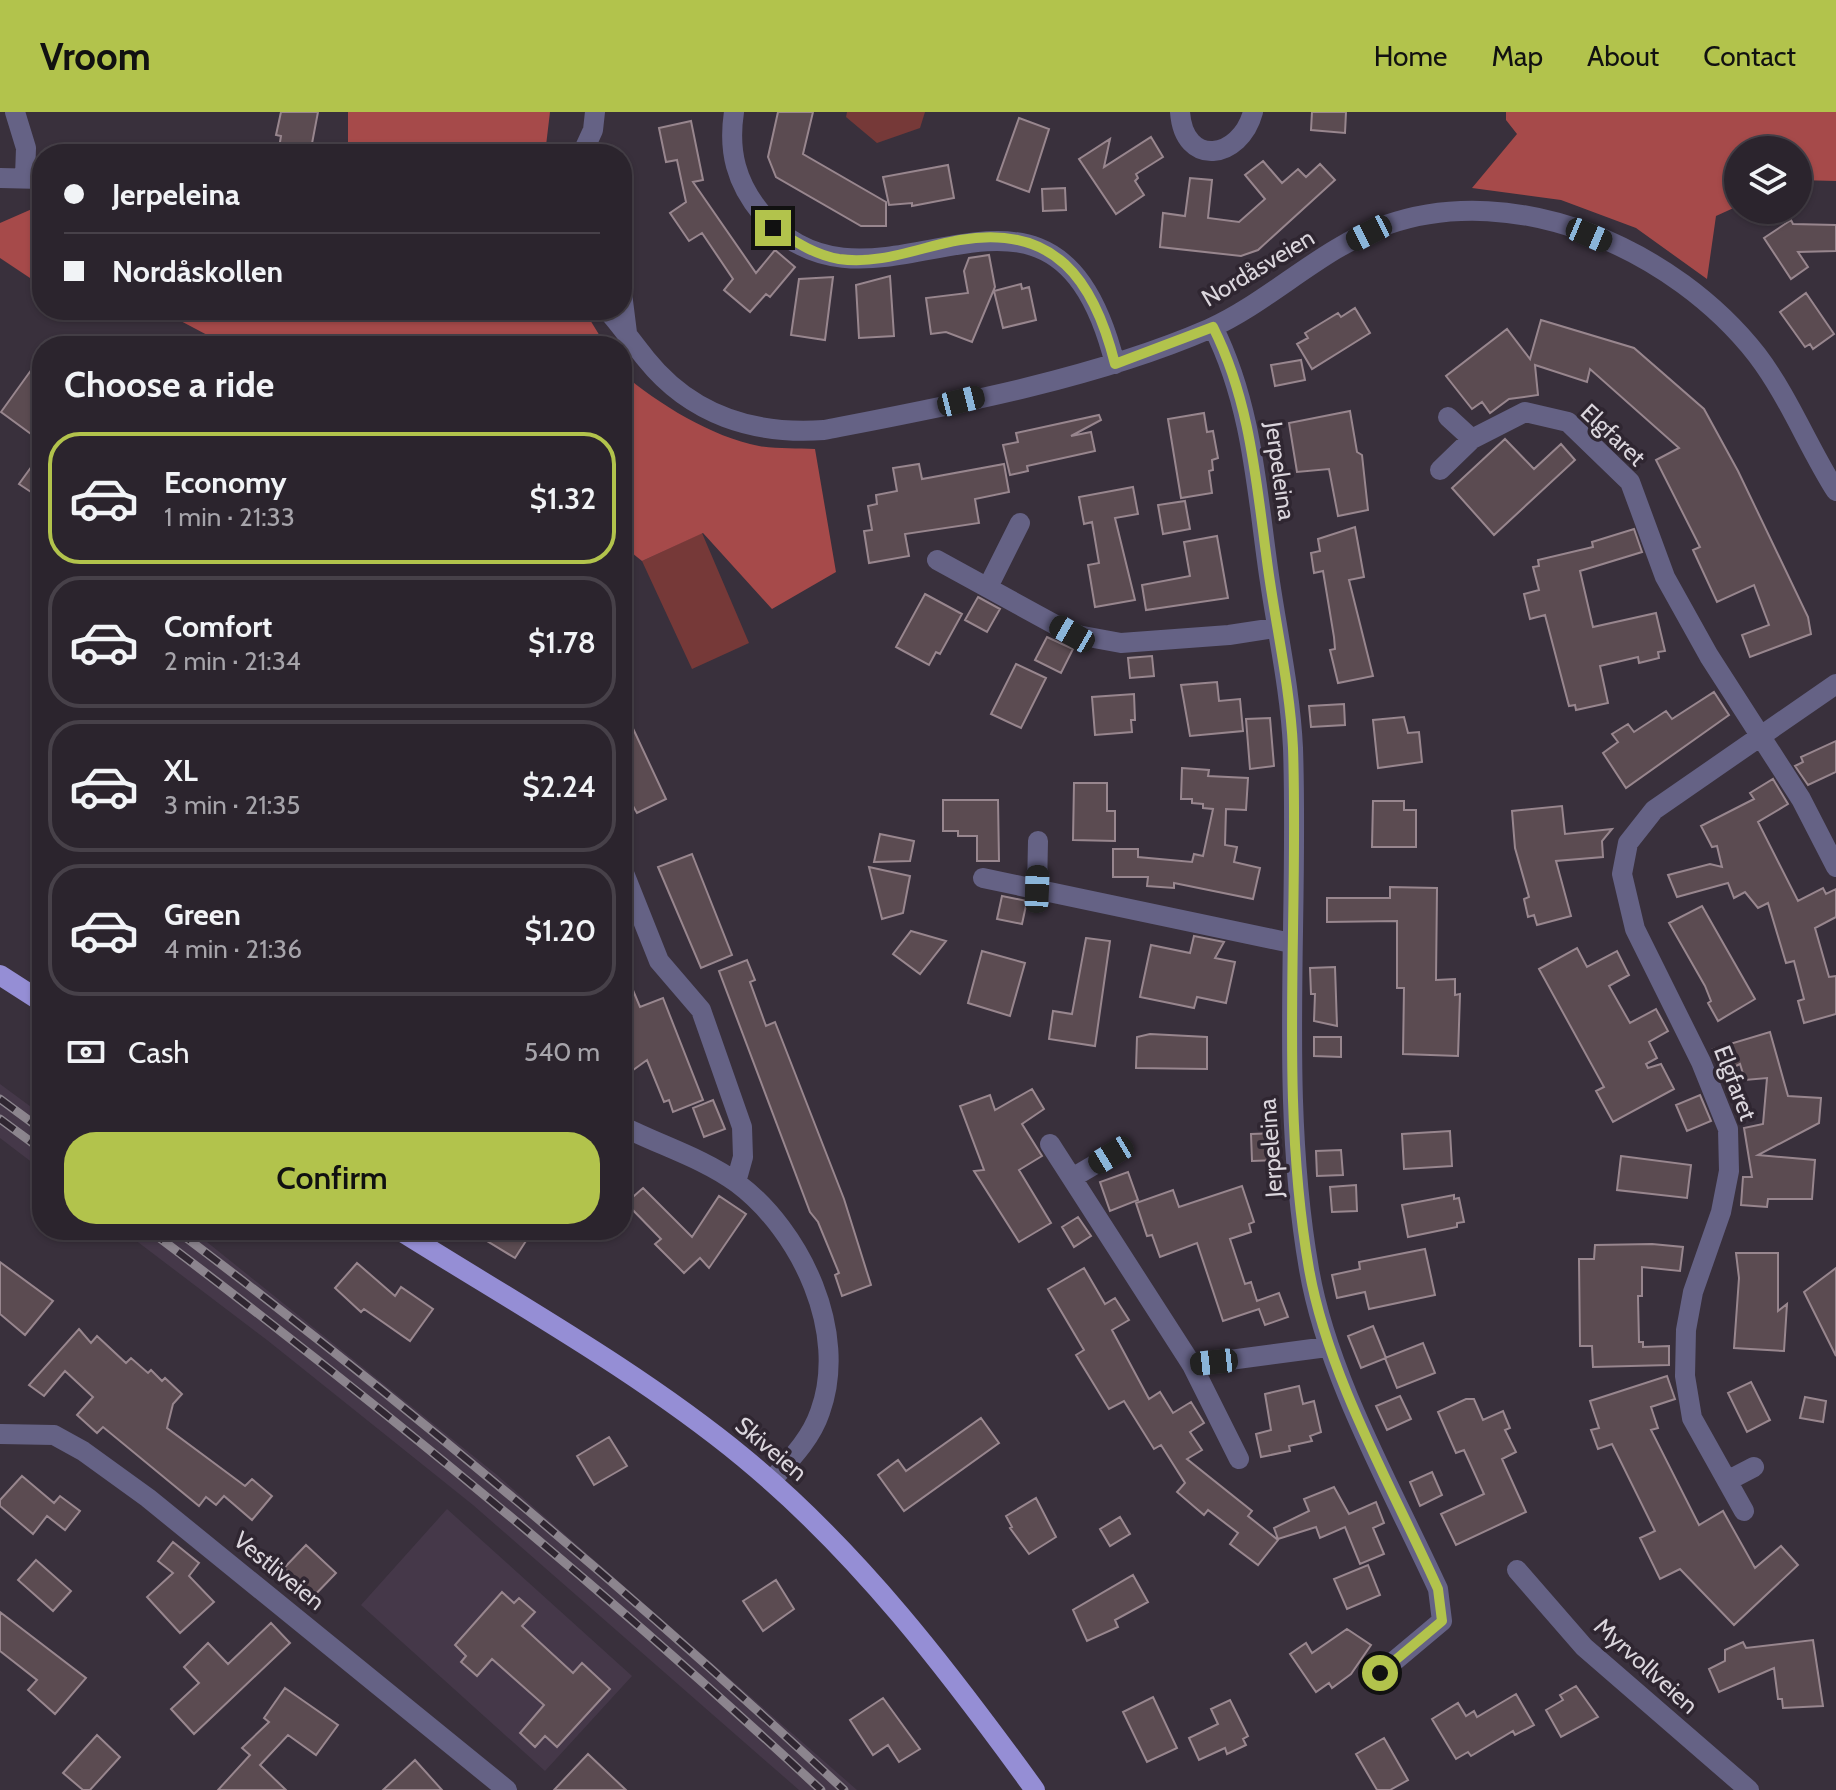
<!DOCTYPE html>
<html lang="en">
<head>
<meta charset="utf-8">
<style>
  body { margin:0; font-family:Cabin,sans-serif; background:#332c35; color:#f1f3f6; height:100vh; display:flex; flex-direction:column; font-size:30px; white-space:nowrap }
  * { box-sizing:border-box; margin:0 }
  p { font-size:26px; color:#a6a4aa }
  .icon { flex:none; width:44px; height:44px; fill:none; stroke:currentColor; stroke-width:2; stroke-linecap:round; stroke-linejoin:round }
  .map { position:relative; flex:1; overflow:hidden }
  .details { position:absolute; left:32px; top:224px; width:600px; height:904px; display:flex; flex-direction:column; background:#2b242d; border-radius:32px; box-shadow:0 2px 6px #0004,0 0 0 2px #474149 }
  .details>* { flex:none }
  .hud { position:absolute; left:32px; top:32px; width:600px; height:176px; border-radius:32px; box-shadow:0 2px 6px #0004,0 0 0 2px #474149; display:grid; align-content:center; height:176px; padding:0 32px; background:#2b242d }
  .fabs { position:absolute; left:1724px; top:24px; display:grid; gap:16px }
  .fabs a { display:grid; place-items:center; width:88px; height:88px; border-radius:50%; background:#2b242d; box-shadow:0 2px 6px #0004,0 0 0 2px #474149; font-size:40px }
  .end { position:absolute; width:36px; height:36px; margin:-18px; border:10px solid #b2c34c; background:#111; box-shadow:0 0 0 4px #111 }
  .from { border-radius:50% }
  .car { position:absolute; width:24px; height:48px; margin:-24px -12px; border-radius:10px; box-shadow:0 0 6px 2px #0007; background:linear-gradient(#222 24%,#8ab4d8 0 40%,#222 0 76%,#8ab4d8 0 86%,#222 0) }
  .hud b { display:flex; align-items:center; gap:28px; height:76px; font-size:30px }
  .hud b+b { border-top:2px solid #474149 }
  .hud i { width:20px; height:20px; background:#f1f3f6 }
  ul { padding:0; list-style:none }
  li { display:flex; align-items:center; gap:24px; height:132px; margin:0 16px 12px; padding:0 16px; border:4px solid #474149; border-radius:32px }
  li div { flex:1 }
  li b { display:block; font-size:30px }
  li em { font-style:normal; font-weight:600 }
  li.active { border-color:#b2c34c }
  li>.icon { width:72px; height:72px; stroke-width:1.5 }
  h2 { padding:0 32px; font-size:36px; line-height:96px }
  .pay { display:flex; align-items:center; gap:20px; height:88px; padding:0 32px; font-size:30px }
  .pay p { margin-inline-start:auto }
  .cta { display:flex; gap:16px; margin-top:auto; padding:16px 32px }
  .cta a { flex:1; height:92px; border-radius:32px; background:#b2c34c; color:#111; font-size:32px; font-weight:600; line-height:92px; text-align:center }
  header { display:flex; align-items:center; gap:48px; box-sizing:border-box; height:112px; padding:0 40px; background:#b2c34c; color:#111 }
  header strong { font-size:38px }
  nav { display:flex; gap:44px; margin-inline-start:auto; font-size:28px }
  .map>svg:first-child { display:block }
  .built { fill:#453849 }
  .green { fill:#763938 }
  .forest { fill:#a64a4a }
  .building { fill:#5b4b51; stroke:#98868e; stroke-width:2 }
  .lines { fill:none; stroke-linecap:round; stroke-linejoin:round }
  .street { stroke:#656285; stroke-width:20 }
  .primary { stroke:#958ed5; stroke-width:20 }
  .rail-casing { stroke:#8c858e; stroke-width:9 }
  .rail { stroke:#2f2631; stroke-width:6; stroke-dasharray:18; stroke-linecap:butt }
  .route { stroke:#b2c34c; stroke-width:10 }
  .labels { text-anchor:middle; stroke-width:7; stroke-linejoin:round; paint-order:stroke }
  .street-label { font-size:24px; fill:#dbd6dd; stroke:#2f2631 }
</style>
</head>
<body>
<header>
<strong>Vroom</strong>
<nav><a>Home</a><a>Map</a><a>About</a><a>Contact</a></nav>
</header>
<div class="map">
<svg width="1836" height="1678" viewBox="0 0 1836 1678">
  <rect width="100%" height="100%" fill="#39303c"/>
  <path class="built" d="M0 972 42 1003V1058L0 1026Z
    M122 1118H192L497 1363 857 1678H799L473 1393 267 1228Z
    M447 1397 632 1564 545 1659 361 1493Z"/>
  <path class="green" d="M847 0H925L920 16 877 31 846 5Z
    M702 421 749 531 692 557 642 449Z"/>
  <path class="forest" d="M348 0H550L545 42H348Z
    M1506 0H1836V69L1798 68V38H1738V94L1716 104 1707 167 1636 116 1561 88 1472 76 1517 22 1506 8Z
    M32 97H42V174L0 146V111Z
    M160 198H584L606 234H228Z
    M622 261C658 292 712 325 759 334 777 337 797 336 815 337L836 460 772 497 703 421 642 449 622 433Z"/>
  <path class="building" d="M281 0H318L310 42H278L281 24 276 23Z
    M778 0H813L803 42 886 90V114H861L776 65 768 45Z
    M1312 0H1346L1345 21 1311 18Z
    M1019 6 1049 17 1029 80 997 68Z
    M691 9 703 68 693 70 756 161 775 138 795 155 770 185 766 182 750 200 724 178 733 167 702 121 689 129 670 101 686 90 677 48 666 50 659 16Z
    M1151 25 1163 45 1136 62 1138 66 1135 69 1144 83 1116 102 1079 47 1110 27 1104 55Z
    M1263 49 1282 71 1298 57 1306 65 1320 52 1335 68 1258 138 1241 144 1160 135 1163 101 1185 104 1190 66 1212 68 1208 106 1239 110 1265 87 1245 63Z
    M948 53 954 86 912 94V91L889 93 883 65Z
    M1065 76 1066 98 1043 99 1042 77Z
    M1791 108 1793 112 1836 113V139L1798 140 1808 155 1791 167 1764 126Z
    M989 143 995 175 972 230 946 220 931 222 926 186 968 181 964 159 969 146Z
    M890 164 894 224 859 226 856 173Z
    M833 165 825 228 791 223 799 167Z
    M1021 172 1022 177 1029 175 1036 208 1003 216 994 179Z
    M1806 181 1834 222 1813 237 1810 232 1805 235 1780 200Z
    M1355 196 1370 221 1312 257 1297 232 1308 226 1305 221 1338 201 1341 205Z
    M1541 208 1634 236 1704 297 1738 359 1808 505 1811 522 1750 545 1742 523 1769 513 1754 473 1717 490 1693 438 1700 435 1656 348 1679 336 1590 257 1587 270 1535 253 1538 283 1509 287 1490 301 1482 290 1472 297 1446 264 1507 217 1530 247Z
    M42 243V330L1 300Z
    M1301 248 1305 268 1275 274 1271 253Z
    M1350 299 1357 340 1362 343 1368 398 1338 404 1329 357 1297 360 1289 311Z
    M1204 301 1207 320 1213 319 1218 346 1212 348 1213 358 1209 359 1212 381 1181 386 1168 307Z
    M1099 303 1101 308 1071 324 1091 320 1095 339 1027 354 1028 359 1010 363 1003 333 1018 330 1016 321Z
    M1505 327 1534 357 1561 332 1575 348 1494 423 1452 376Z
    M42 340V371L34 382 19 372Z
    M919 352 922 367 1004 352 1009 380 975 387 979 411 905 422 909 444 869 451 864 419 872 418 868 394 877 392 876 383 897 379 893 356Z
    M1133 375 1138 402 1115 406 1135 488 1095 495 1088 453 1099 451 1092 410 1084 412 1079 385Z
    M1185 389 1190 417 1163 422 1158 393Z
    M1355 415 1364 465 1349 468 1373 564 1338 571 1330 538 1335 537 1334 525 1323 459 1314 461 1311 441 1320 439 1318 427Z
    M1634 417 1642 440 1580 459 1593 515 1656 501 1665 539 1658 540 1659 546 1639 551 1638 545 1600 554 1608 591 1576 598 1575 593 1569 594 1545 503 1530 507 1524 482 1539 478 1533 455 1539 454 1538 448 1593 435 1592 430Z
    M1217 424 1228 486 1146 498 1142 473 1190 464 1184 430Z
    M925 482 962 502 940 542 936 540 929 553 896 535Z
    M978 485 1000 497 987 520 965 508Z
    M1047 525 1073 537 1061 561 1035 548Z
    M1152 544 1154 564 1130 566 1128 546Z
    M1016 552 1046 566 1021 616 991 602Z
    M1217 570 1219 589 1240 587 1243 619 1190 624 1181 573Z
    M1714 580 1729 603 1626 676 1603 641 1618 630 1612 622 1628 612 1634 620 1666 599 1672 607Z
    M1134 582 1135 608H1131L1132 620 1095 623 1092 585Z
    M1344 592 1345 613 1311 615 1309 594Z
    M622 593 666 687 637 701 622 675Z
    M1404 605 1408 621 1419 620 1422 650 1378 656 1373 608Z
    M1270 606 1274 654 1250 657 1246 607Z
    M1836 629V660L1808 673 1795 654 1803 650 1801 645Z
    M1182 656 1209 658 1208 664 1248 666 1246 698 1226 697 1225 733 1237 735 1234 750 1260 756 1253 787 1174 771V776L1147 774 1148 765H1113V737H1138V745L1192 750 1194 742 1203 744 1213 697 1203 696V692L1192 691V687H1181Z
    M1773 667 1788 692 1758 710 1798 789 1823 776 1826 782 1836 777V805L1815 816 1829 865 1836 864V902L1804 911 1798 889 1804 887 1794 849 1786 851 1768 791 1758 796 1745 780 1734 786 1728 771 1677 785 1668 763 1710 752 1722 755 1717 734 1712 735 1701 714 1754 687 1750 681Z
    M1074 671H1107V699H1115V729L1073 728Z
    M943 688H998L999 749H977V724H958V719H943Z
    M1373 689H1404V698H1416V735H1372Z
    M1562 694 1565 722 1612 717 1602 729 1603 745 1556 749 1571 804 1537 813 1534 803 1528 805 1524 787 1529 785 1515 736 1512 699Z
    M880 722 914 729 910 749 874 750Z
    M692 742 732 843 701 856 658 755Z
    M869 755 910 764 903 801 882 807Z
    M1390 775 1437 776 1436 868 1455 867V883L1460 882 1458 944 1403 942 1404 876H1397V809L1327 810V786H1390Z
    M1002 784 1027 789 1022 812 997 807Z
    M1702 794 1755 887 1718 909 1708 891 1711 889 1705 874 1669 811Z
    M911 819 946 829 920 862 893 842Z
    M1194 824 1224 830 1215 846 1235 850 1226 891 1197 885 1194 896 1140 885 1151 833 1190 841Z
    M1086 826 1110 829 1095 934 1049 927 1053 899 1072 902Z
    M1577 836 1587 855 1617 839 1629 863 1609 874 1630 911 1656 897 1668 919 1649 930 1657 946 1646 952 1648 956 1661 952 1674 977 1613 1010 1596 979 1604 975 1539 857Z
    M982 839 1025 851 1010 904 968 891Z
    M747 848 755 868 750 870 766 914 775 910 844 1087 871 1173 842 1184 835 1163 839 1161 818 1110 810 1100 719 859Z
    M622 852 640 895 663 886 703 988 673 1000 669 988 664 990 647 948 622 966Z
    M1335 855 1337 914 1314 909 1315 882H1311L1310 856Z
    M1770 920 1788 984 1821 986 1819 1011 1758 1043 1815 1048 1812 1087H1768L1767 1095 1741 1093 1743 1065H1752L1744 1016 1763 1012 1767 966 1745 968 1740 952 1724 960 1713 937Z
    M1150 922 1207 925V957L1136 956 1137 925Z
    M1314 925H1341V945L1314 944Z
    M1032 977 1044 997 1022 1012 1042 1044 1019 1058 1051 1111 1019 1130 974 1059 984 1058 960 994 990 983 995 998Z
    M1700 983 1711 1009 1687 1019 1676 993Z
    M713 988 725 1017 704 1025 693 996Z
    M1450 1019 1452 1054 1404 1057 1402 1022Z
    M1277 1021 1278 1048 1252 1049 1251 1022Z
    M1341 1038 1343 1063 1317 1064 1316 1039Z
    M1621 1044 1691 1053 1687 1086 1617 1078Z
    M1128 1060 1138 1088 1110 1099 1100 1070Z
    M1356 1073 1357 1099 1332 1100 1330 1075Z
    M1242 1074 1254 1110 1249 1112 1251 1120 1230 1127 1245 1172 1251 1170 1257 1189 1279 1181 1288 1205 1265 1213 1259 1197 1223 1209 1197 1131 1160 1145 1152 1123 1147 1124 1136 1091 1173 1078 1179 1095Z
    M643 1076 692 1125 719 1084 746 1102 709 1156 700 1146 684 1161 655 1132 661 1127 626 1091Z
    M1454 1083V1087L1459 1086 1464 1110 1457 1111V1115L1408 1125 1402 1093Z
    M1078 1105 1091 1124 1074 1135 1062 1115Z
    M469 1118H533L515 1146Z
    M1652 1132 1683 1135 1680 1159 1642 1155V1184H1638L1639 1230H1643V1235L1669 1234V1253L1593 1255 1592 1234H1580L1579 1147H1594L1595 1133Z
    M1425 1137 1435 1183 1369 1197 1365 1180 1337 1186 1332 1163 1360 1157 1359 1150Z
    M1736 1141H1778V1199L1787 1192 1784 1239 1734 1236 1739 1166Z
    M0 1150 53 1189 25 1223 0 1202Z
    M357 1151 395 1184 401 1175 433 1197 410 1229 364 1197 361 1200 335 1176Z
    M1084 1156 1105 1192 1115 1186 1129 1208 1112 1218 1149 1287 1160 1280 1173 1301 1191 1290 1204 1311 1190 1320 1202 1338 1187 1347 1252 1399 1248 1404 1278 1428 1258 1453 1230 1432 1238 1421 1208 1398 1204 1403 1177 1380 1185 1371 1161 1333 1154 1337 1124 1289 1109 1297 1076 1243 1084 1238 1048 1177Z
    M1836 1156V1244L1804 1180Z
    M1373 1214 1386 1246 1361 1256 1348 1224Z
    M79 1217 91 1231 97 1224 126 1251 131 1246 148 1261 151 1258 162 1269 165 1266 182 1282 173 1292 167 1316 245 1374 252 1367 272 1384 252 1408 224 1384 216 1393 206 1385 199 1394 103 1315 97 1321 77 1303 93 1285 65 1259 44 1284 29 1273Z
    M1423 1231 1435 1261 1397 1276 1385 1246Z
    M1667 1264 1675 1287 1651 1295 1658 1316 1651 1318 1699 1413 1723 1399 1755 1456 1781 1434 1798 1453 1734 1513 1680 1457 1660 1467 1640 1426 1655 1419 1612 1332 1598 1337 1591 1318 1599 1316 1590 1289Z
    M1751 1270 1770 1308 1747 1320 1728 1281Z
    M1299 1274 1303 1292 1314 1289 1321 1320 1310 1324 1312 1329 1289 1334 1290 1339 1261 1345 1256 1322 1271 1318 1265 1282Z
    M1400 1284 1411 1307 1387 1318 1376 1294Z
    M1805 1285 1826 1289 1823 1310 1800 1306Z
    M1466 1287H1474L1483 1308 1503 1299 1510 1316 1505 1318 1516 1340 1502 1347 1526 1400 1456 1433 1441 1402 1484 1382 1464 1338 1456 1341 1438 1300Z
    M981 1306 999 1331 904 1399 878 1363 898 1348 906 1359Z
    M609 1325 627 1354 594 1373 577 1344Z
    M1432 1360 1442 1383 1420 1394 1410 1370Z
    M22 1364 54 1391 60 1384 80 1399 65 1418 47 1404 33 1422 0 1394V1388Z
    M1334 1375 1349 1402 1376 1390 1384 1411 1373 1416 1384 1442 1360 1452 1345 1415 1320 1426 1316 1415 1278 1427 1274 1416 1309 1399 1304 1387Z
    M1036 1386 1056 1425 1029 1442 1010 1416 1012 1415 1006 1404Z
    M1120 1405 1130 1422 1110 1434 1100 1417Z
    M173 1430 199 1451 189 1464 214 1490 180 1521 147 1485 173 1461 158 1449Z
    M306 1433 336 1461 310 1488 296 1475 300 1471 284 1456Z
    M36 1448 71 1479 53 1499 18 1468Z
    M1368 1453 1380 1483 1347 1497 1334 1467Z
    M1133 1463 1148 1490 1115 1508 1118 1515 1087 1529 1073 1498Z
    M776 1468 794 1497 763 1519 743 1489Z
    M502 1480 514 1491 519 1486 535 1500 522 1514 573 1561 582 1551 610 1577 557 1635 545 1624 535 1635 520 1621 544 1593 492 1547 477 1564 461 1550 466 1544 455 1533Z
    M0 1500 86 1566 55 1602 28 1578 37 1568 0 1539Z
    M271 1511 290 1531 194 1622 171 1597 199 1571 184 1555 208 1531 228 1552Z
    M1347 1517 1371 1533 1351 1562 1332 1576 1329 1571 1316 1580 1290 1542 1306 1531 1312 1541Z
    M1813 1528 1823 1594 1783 1596 1782 1587H1778L1774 1556 1719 1580 1709 1557 1725 1549V1538L1743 1530 1746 1536Z
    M1576 1574 1598 1605 1561 1625 1546 1598 1563 1588 1560 1583Z
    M285 1576 338 1613 316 1643 288 1623 260 1653 286 1678H218L250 1643 242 1636 269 1610 264 1606Z
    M1516 1582 1534 1613 1515 1623 1513 1619 1471 1644 1468 1640 1456 1647 1432 1607 1458 1591 1466 1604 1474 1599 1477 1605Z
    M1153 1585 1177 1636 1147 1650 1123 1600Z
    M883 1586 920 1637 899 1650 888 1633 873 1643 850 1608Z
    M1230 1588 1248 1624 1243 1627 1246 1633 1227 1642 1225 1636 1199 1648 1189 1626 1218 1612 1211 1597Z
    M97 1623 120 1645 90 1678H83L63 1661Z
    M1384 1626 1408 1668 1390 1678H1377L1356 1642Z
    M588 1642 608 1661 626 1678H554Z
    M415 1648 442 1678H383Z"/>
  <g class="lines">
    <path class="street" d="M15 0 26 36 25 64
      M734 0C728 39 736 71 762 102 875 236 1052 0 1115 252
      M1180 0C1184 56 1240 48 1253 0
      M582 42 593 18 595 0
      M0 66 42 67
      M622 181 627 221
      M607 198C621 214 633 231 646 247 691 303 754 323 824 318 948 294 1094 267 1209 217 1271 189 1321 136 1386 113 1517 67 1675 138 1757 243 1789 285 1808 335 1836 379
      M1213 215C1250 289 1256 368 1267 449 1275 511 1290 573 1293 636 1299 810 1279 985 1309 1157 1327 1263 1393 1379 1438 1477L1442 1509 1380 1561
      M1448 305 1472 327
      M1440 358 1472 327 1525 300 1568 310 1630 370 1665 465 1709 544 1801 687 1836 755
      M937 448 1072 522 1121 531 1229 523 1275 516
      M988 475 1020 411
      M622 756 659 849 701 898 742 1015 743 1045 736 1070
      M983 766 1291 831
      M1037 777 1038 729
      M622 1014C659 1033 703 1046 737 1071 801 1119 849 1220 820 1300 811 1327 790 1348 771 1369
      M1050 1032 1192 1253 1239 1347
      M1072 1066 1111 1043
      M1192 1253 1327 1235
      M0 1322 54 1323 83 1339 148 1386 507 1678
      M1727 1369 1754 1355
      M1744 1399 1692 1306 1685 1264 1686 1218 1693 1180 1721 1100 1729 1059 1728 1017 1701 950 1635 817 1622 762 1628 731 1654 698 1836 572
      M1517 1458 1584 1535 1749 1678"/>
    <path class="primary" d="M0 863 42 890
      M399 1118C515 1191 638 1259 744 1346 859 1441 948 1558 1035 1678"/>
    <defs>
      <path id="rail" d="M0 987 42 1018
        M0 1007 42 1038
        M149 1118C382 1294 608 1480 821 1678
        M176 1118C408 1293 631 1480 844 1678"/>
    </defs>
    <use href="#rail" class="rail-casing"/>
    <use href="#rail" class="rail"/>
  </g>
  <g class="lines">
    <path class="route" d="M773 116C794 129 815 143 839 147 881 153 920 135 960 128 1055 112 1094 168 1115 252L1213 215C1250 289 1256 368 1267 449 1275 511 1290 573 1293 636 1299 809 1279 985 1309 1157 1328 1265 1393 1377 1438 1477L1442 1509 1380 1561"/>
  </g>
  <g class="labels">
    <g class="street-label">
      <text transform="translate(1258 156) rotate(-31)" y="8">Nordåsveien</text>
      <text transform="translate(1613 323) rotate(43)" y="8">Elgfaret</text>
      <text transform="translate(1280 359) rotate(82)" y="8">Jerpeleina</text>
      <text transform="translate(1735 971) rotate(69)" y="8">Elgfaret</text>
      <text transform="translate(1271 1036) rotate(-94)" y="8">Jerpeleina</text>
      <text transform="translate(771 1337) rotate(40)" y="8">Skiveien</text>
      <text transform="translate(279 1459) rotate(39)" y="8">Vestliveien</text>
      <text transform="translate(1646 1554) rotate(42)" y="8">Myrvollveien</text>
    </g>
  </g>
</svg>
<div class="fabs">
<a><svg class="icon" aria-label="layers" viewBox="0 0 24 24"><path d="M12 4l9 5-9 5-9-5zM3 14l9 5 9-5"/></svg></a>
</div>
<i class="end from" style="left:1380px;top:1561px"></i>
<i class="end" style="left:773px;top:116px"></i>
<i class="car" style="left:1369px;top:121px;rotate:243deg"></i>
<i class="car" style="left:1589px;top:123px;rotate:113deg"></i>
<i class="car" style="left:961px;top:289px;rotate:76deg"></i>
<i class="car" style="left:1072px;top:522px;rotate:300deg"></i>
<i class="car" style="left:1037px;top:777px;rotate:2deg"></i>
<i class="car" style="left:1111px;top:1043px;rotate:239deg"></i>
<i class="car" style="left:1214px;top:1250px;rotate:264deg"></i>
<div class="hud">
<b><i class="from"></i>Jerpeleina</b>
<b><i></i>Nordåskollen</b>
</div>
<section class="details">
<h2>Choose a ride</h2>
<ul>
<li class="active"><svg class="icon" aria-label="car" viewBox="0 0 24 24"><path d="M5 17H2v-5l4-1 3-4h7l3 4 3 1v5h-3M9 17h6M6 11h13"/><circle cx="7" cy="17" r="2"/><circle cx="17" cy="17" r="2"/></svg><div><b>Economy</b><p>1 min · 21:33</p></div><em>$1.32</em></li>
<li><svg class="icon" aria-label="car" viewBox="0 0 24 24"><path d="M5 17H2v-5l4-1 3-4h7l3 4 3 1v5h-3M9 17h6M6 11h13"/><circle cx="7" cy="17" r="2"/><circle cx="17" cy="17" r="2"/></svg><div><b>Comfort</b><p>2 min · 21:34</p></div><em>$1.78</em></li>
<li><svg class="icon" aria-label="car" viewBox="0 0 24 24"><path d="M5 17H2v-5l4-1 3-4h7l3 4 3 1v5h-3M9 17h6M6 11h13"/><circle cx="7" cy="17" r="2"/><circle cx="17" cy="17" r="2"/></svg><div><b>XL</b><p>3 min · 21:35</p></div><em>$2.24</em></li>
<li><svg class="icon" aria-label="car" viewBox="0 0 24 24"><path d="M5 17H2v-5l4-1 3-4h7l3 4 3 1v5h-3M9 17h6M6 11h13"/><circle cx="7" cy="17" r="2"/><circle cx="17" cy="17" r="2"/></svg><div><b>Green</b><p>4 min · 21:36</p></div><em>$1.20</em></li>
</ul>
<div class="pay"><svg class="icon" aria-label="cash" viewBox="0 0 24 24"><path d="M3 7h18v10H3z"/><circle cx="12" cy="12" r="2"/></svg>Cash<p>540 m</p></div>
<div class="cta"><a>Confirm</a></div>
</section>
</div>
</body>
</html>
